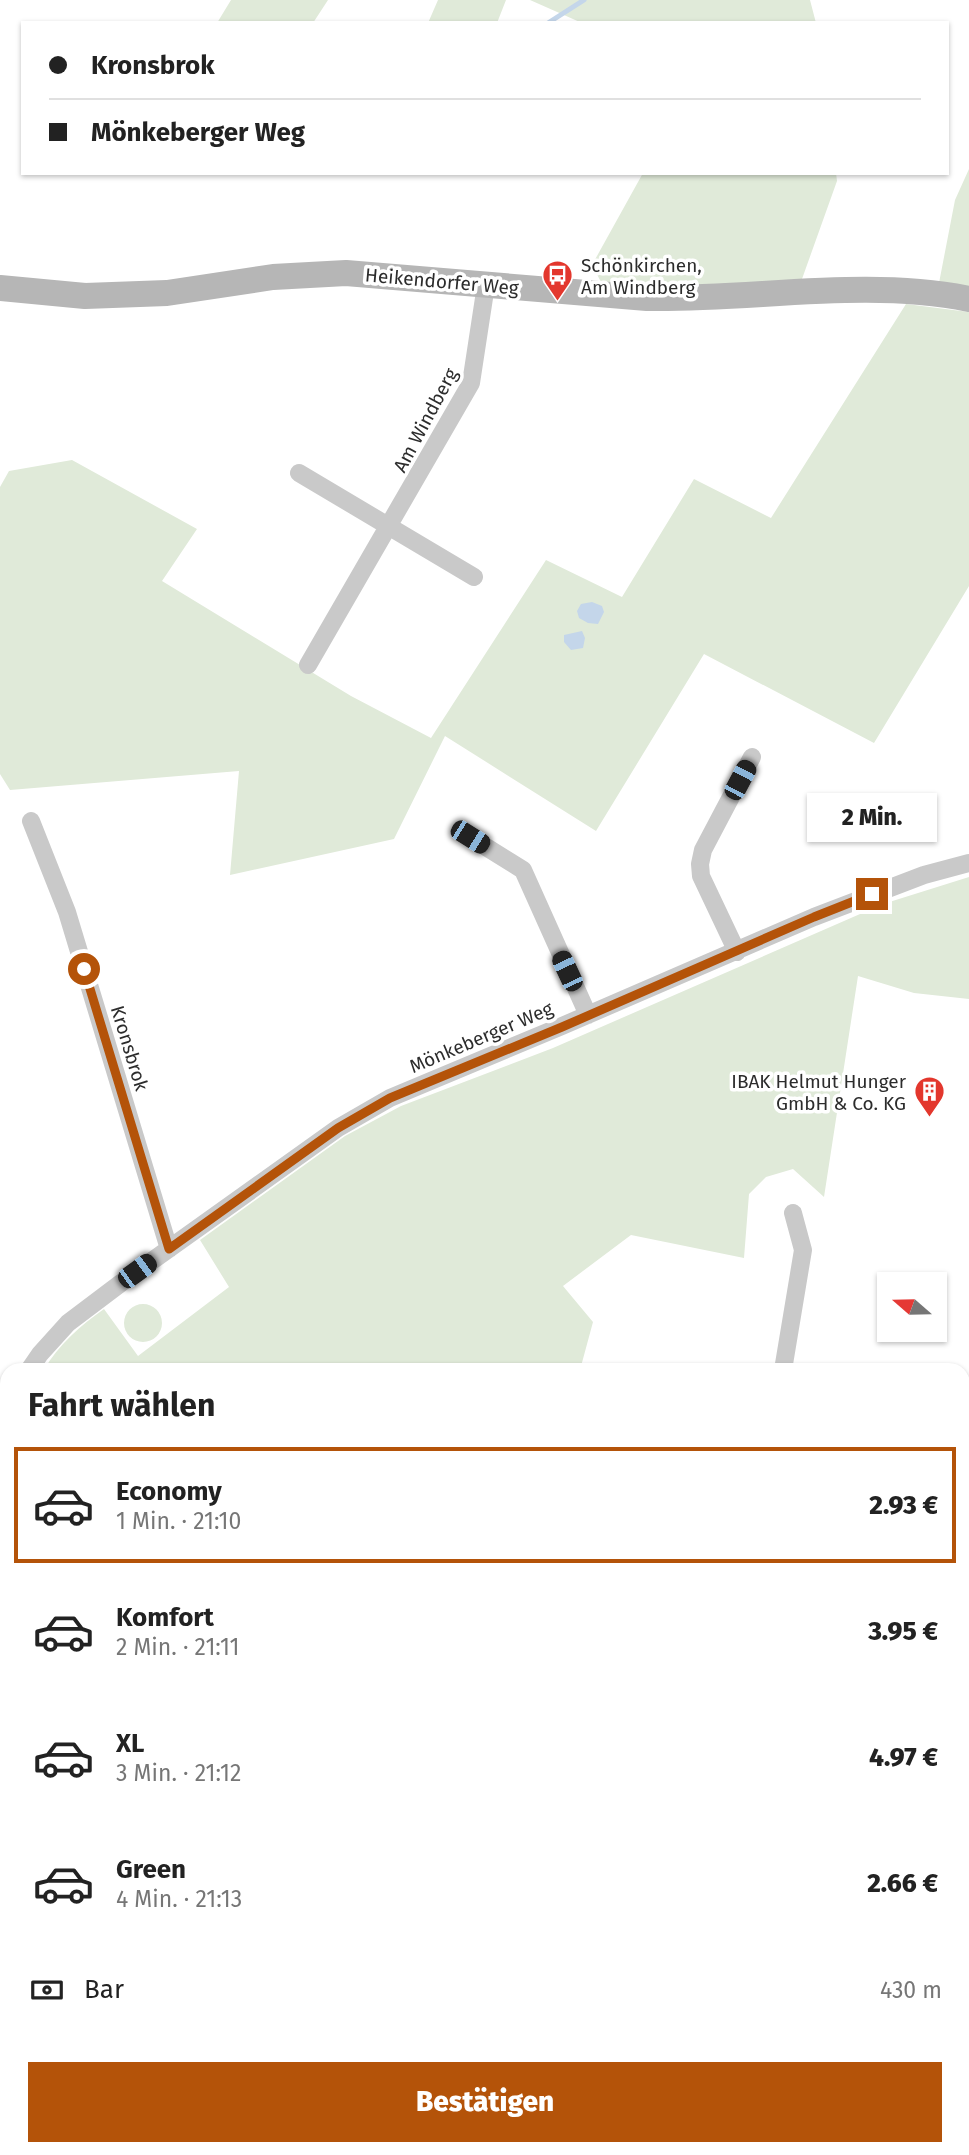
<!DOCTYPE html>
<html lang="de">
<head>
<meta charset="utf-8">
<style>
  body { margin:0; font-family:"Fira Sans",sans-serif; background:#f2f2f2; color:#222; height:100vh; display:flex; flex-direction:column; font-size:26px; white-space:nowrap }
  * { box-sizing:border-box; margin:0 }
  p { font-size:23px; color:#767676 }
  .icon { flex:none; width:38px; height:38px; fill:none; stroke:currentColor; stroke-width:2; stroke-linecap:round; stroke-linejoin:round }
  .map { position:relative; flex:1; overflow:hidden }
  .panel { position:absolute; left:0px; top:1363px; width:970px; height:793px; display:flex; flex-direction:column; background:#fff; border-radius:21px 21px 0 0; box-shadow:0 2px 5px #0004 }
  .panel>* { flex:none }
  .banner { position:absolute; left:21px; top:21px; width:928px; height:154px; border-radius:0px; box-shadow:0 2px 5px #0004; display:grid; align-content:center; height:154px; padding:0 28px; background:#fff }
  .needle { width:46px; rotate:290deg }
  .buttons { position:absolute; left:877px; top:1272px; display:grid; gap:14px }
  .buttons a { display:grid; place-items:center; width:70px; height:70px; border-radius:0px; background:#fff; box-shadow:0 2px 5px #0004; font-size:35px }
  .end { position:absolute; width:32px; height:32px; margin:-16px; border:9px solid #b45309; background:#fff; box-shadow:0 0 0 4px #fff }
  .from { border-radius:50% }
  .bubble { position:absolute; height:49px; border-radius:0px; background:#fff; box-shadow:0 2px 5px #0004; font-size:23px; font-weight:800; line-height:49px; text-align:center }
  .car { position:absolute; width:21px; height:42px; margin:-21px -10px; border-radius:9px; box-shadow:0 0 5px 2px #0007; background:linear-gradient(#222 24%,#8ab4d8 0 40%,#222 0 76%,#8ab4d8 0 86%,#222 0) }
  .banner b { display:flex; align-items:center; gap:24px; height:66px; font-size:26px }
  .banner b+b { border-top:2px solid #e0e0e0 }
  .banner i { width:18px; height:18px; background:#222 }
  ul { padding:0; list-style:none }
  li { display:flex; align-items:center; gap:21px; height:116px; margin:0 14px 10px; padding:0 14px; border:4px solid transparent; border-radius:0px }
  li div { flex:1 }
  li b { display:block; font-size:26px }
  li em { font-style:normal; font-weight:800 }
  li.current { border-color:#b45309 }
  li>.icon { width:63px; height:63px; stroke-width:1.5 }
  h2 { padding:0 28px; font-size:32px; line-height:84px }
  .pay { display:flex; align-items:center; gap:18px; height:77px; padding:0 28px; font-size:26px }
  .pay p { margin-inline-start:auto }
  .primary-button { display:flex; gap:14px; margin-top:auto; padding:14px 28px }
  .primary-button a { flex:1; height:80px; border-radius:0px; background:#b45309; color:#fff; font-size:28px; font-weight:800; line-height:80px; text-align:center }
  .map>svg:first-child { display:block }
  .green { fill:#e0ead9 }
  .water { fill:#c4d6ea }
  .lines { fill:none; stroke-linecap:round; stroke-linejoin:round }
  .stream { stroke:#c4d6ea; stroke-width:5 }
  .street { stroke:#c9c9c9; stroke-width:18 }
  .secondary { stroke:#b6b6b6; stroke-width:26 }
  .highway { stroke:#939393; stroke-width:33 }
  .route { stroke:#b45309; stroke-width:9 }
  .labels { text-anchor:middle; stroke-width:7; stroke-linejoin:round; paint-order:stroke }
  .poi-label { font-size:19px; fill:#2c2c2c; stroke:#fff; text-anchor:start }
  .street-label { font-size:19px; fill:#2c2c2c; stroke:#fff }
</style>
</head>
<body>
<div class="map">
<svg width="969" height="2155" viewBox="0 0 969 2155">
  <rect width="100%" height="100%" fill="#fff"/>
  <path class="green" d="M231 0H328L313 23H217Z
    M438 0H506L497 23H428Z
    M530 0H810L816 23H582Z
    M969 169V288L939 283 955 200Z
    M643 173H836L837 181 802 279 693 287 601 282 592 265Z
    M906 304 969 312V586L874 743 704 654 596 831 445 736 394 839 230 875 239 771 10 790 0 774V487L9 471 72 460 197 529 162 581 351 696 431 738 546 560 622 597 694 479 771 518Z
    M969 877V999L914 993 858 976 824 1197 793 1169 766 1177 749 1194 744 1258 631 1235 563 1286 593 1322 580 1370H44C58 1345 81 1325 104 1309L138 1356 229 1287 200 1240 345 1136 401 1106 553 1048 883 904Z
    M124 1323a19 19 0 1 1 38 0a19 19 0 1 1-38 0Z
    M7 1446V1530L0 1525V1466Z"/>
  <path class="water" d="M592 602 602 606 604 612 598 624 588 623 579 618 577 611 581 604Z
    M582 631 585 638 583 648 571 650 564 642V635Z"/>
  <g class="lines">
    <path class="stream" d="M548 23 584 0"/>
    <path class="street" d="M299 473 474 577
      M308 665 471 383 486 285
      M31 821 67 912 169 1249
      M470 837 523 870 588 1015
      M737 952 701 876 700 864 703 850 752 757
      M29 1370 40 1354 68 1323 121 1283 338 1128 390 1098 562 1026 814 917 924 875 969 863
      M783 1370 803 1250 793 1213
      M0 1432 7 1416
      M0 1690 7 1695
      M962 1722 969 1724
      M962 1814 969 1799
      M962 2000 969 2007
      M52 2155 55 2149
      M328 2155V2149
      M698 2155 703 2149"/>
    <path class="secondary" d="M0 288 85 296 167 293 273 277 346 273 647 298C754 300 863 278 969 299"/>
    <path class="highway" d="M0 1556 7 1560
      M0 1593 7 1597
      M639 2149 643 2155
      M677 2149 682 2155"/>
  </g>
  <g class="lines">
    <path class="route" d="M84 969 169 1249 338 1128 390 1098 562 1027 814 917 872 894"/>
  </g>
  <defs>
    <symbol id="bus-pin" viewBox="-11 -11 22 30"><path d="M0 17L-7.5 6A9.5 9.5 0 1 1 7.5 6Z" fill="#e3372d" stroke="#fff"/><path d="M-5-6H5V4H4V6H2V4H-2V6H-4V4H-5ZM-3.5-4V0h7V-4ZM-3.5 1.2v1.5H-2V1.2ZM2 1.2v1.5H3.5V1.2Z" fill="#fff"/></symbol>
    <symbol id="building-pin" viewBox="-11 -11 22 30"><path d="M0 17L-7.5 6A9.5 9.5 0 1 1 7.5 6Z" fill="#e3372d" stroke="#fff"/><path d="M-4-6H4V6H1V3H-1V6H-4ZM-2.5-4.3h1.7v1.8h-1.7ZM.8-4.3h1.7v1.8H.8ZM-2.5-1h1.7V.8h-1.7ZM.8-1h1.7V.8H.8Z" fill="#fff"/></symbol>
  </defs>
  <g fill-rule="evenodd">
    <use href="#bus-pin" x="540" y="258" width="35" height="47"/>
    <use href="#building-pin" x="912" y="1074" width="35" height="47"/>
  </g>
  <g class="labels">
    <g class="poi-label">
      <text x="581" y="272">Schönkirchen,<tspan x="581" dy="22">Am Windberg</tspan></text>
      <text x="906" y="1088" text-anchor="end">IBAK Helmut Hunger<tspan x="906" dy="22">GmbH &amp; Co. KG</tspan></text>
    </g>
    <g class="street-label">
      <text transform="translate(442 281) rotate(5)" y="7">Heikendorfer Weg</text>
      <text transform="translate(425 420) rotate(-62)" y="7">Am Windberg</text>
      <text transform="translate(481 1037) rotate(-23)" y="7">Mönkeberger Weg</text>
      <text transform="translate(130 1048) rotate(73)" y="7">Kronsbrok</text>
    </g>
  </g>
</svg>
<div class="buttons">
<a><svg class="needle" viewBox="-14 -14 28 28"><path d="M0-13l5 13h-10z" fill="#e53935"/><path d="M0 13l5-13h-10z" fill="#767676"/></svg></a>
</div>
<i class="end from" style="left:84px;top:969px"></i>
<i class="end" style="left:872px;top:894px"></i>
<div class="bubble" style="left:807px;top:793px;width:130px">2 Min.</div>
<i class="car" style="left:740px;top:780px;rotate:28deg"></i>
<i class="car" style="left:470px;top:837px;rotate:122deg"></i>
<i class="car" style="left:567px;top:971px;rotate:335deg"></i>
<i class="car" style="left:137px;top:1271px;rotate:54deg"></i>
<div class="banner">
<b><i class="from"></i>Kronsbrok</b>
<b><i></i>Mönkeberger Weg</b>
</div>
<section class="panel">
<h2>Fahrt wählen</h2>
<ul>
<li class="current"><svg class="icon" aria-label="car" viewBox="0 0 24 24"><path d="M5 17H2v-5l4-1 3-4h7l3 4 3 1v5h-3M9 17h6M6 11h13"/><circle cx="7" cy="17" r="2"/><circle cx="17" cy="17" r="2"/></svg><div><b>Economy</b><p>1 Min. · 21:10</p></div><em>2.93 €</em></li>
<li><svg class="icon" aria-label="car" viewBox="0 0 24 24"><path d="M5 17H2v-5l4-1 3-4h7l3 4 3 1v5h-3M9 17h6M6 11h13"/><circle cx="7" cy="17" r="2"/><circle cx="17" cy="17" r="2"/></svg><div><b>Komfort</b><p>2 Min. · 21:11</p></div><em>3.95 €</em></li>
<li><svg class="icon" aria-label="car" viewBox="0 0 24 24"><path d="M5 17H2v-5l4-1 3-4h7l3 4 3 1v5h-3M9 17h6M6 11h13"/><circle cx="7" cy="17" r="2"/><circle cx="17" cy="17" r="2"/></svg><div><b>XL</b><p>3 Min. · 21:12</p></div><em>4.97 €</em></li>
<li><svg class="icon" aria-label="car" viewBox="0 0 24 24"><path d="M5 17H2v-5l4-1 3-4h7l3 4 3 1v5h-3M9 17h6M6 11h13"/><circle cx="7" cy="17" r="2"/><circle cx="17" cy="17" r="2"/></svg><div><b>Green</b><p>4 Min. · 21:13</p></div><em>2.66 €</em></li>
</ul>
<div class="pay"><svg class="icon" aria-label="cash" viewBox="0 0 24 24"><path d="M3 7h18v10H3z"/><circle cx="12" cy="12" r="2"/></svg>Bar<p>430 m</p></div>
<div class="primary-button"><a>Bestätigen</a></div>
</section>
</div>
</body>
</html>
